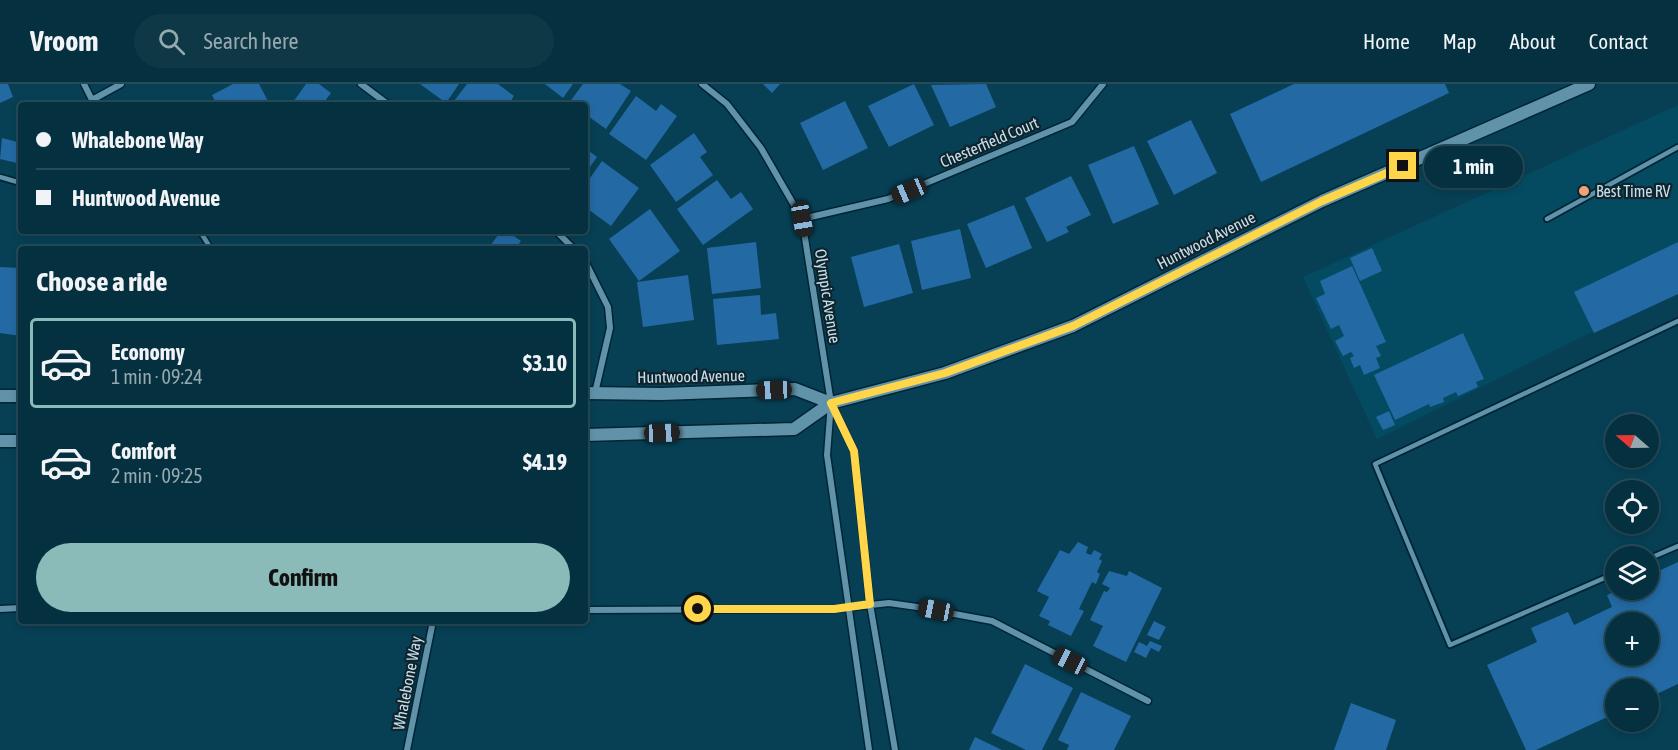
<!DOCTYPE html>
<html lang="en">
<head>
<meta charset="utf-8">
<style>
  body { margin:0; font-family:"Asap Condensed",sans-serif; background:#0e3846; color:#f1f3f6; height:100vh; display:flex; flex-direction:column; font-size:22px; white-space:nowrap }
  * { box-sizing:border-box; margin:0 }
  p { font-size:20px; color:#97a9b0 }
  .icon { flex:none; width:33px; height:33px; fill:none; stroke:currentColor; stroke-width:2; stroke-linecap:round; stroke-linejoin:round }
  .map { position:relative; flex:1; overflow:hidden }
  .side { position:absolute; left:18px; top:162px; width:570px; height:378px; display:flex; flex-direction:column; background:#05303f; border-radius:6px; box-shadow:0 3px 9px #0003,0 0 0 2px #264b59 }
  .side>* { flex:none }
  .banner { position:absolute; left:18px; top:18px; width:570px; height:132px; border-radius:6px; box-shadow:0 3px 9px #0003,0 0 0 2px #264b59; display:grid; align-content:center; height:132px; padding:0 18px; background:#05303f }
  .needle { width:39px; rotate:290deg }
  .fabs { position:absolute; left:1605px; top:330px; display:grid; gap:12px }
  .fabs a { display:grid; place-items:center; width:54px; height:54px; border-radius:50%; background:#05303f; box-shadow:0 3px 9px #0003,0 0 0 2px #264b59; font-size:30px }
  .end { position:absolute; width:27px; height:27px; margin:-14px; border:8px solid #ffd54a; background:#111; box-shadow:0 0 0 3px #111 }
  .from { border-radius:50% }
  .bubble { position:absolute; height:42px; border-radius:21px; background:#05303f; box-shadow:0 3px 9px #0003,0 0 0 2px #264b59; font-size:20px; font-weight:700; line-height:42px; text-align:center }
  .car { position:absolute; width:18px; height:36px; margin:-18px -9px; border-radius:8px; box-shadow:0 0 4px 2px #0007; background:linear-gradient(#222 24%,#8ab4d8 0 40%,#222 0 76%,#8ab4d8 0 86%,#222 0) }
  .banner b { display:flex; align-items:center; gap:21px; height:57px; font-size:22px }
  .banner b+b { border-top:2px solid #264b59 }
  .banner i { width:15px; height:15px; background:#f1f3f6 }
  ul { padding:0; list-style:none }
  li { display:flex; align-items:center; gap:18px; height:90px; margin:0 12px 9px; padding:0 6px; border:3px solid transparent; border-radius:6px }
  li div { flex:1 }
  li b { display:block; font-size:22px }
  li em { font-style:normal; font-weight:700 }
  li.current { border-color:#8bbbb9 }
  li>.icon { width:54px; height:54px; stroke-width:1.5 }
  h2 { padding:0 18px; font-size:27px; line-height:72px }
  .button { display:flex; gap:12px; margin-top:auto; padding:12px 18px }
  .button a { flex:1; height:69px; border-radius:36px; background:#8bbbb9; color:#111; font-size:24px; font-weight:700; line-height:69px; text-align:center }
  header { display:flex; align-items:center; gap:36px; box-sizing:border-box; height:84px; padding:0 30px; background:#05303f; border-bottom:2px solid #264b59 }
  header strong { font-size:28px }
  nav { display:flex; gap:33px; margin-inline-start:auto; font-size:21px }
  .search { width:420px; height:54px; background:#0e3846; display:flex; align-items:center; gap:15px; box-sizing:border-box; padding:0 21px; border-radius:33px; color:#97a9b0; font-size:22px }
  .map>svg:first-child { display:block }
  .built { fill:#044b62 }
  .building { fill:#2369a3; fill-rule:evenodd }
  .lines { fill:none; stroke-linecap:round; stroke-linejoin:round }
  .lane-casing { stroke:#002534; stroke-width:8 }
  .street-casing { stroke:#002534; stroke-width:9 }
  .secondary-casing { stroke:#002534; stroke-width:15 }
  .lane { stroke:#6092a9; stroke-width:4.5 }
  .street { stroke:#6092a9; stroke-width:6 }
  .secondary { stroke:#6092a9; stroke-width:12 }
  .route { stroke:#ffd54a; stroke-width:8 }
  .poi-dot { fill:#f0a279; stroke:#0f242d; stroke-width:2 }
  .labels { text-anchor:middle; stroke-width:4.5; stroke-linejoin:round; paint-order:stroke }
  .street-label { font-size:16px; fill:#c7e0ed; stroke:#0f242d }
  .poi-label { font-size:16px; fill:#c7e0ed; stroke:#0f242d; text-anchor:start }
</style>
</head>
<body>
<header>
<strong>Vroom</strong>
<div class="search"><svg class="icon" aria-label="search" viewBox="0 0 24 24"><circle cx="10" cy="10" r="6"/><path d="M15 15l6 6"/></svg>Search here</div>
<nav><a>Home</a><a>Map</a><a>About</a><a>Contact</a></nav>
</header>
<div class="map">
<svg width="1678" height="666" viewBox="0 0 1678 666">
  <rect width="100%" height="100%" fill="#074054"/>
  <path class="built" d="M1678 21V205L1377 355 1303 193Z"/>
  <path class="building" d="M0 0H8L13 13 0 19Z
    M233 0H259L270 21H217L212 11Z
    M306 0H319L331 9 322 21H291Z
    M420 0H459L446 19Z
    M467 0H498L514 12 508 21H451Z
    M545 0H573L563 14Z
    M583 0H620L631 7 606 45 585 30V21L569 19Z
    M763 0H780L772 9Z
    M914 0 934 41 889 63 868 22Z
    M986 0 996 23 950 43 931 1Z
    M1294 0H1445L1449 9 1261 98 1230 30Z
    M636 12 656 27 661 20 677 32 646 76 609 50Z
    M845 17 868 64 823 86 800 39Z
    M1191 36 1217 89 1174 111 1147 57Z
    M694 49 707 68 700 73 713 91 676 118 650 81Z
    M2 54 21 59V80L0 75Z
    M1134 62 1159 120 1113 140 1088 81Z
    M585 64 597 73 585 90Z
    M602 77 639 104 611 142 585 123V101Z
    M1071 92 1091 131 1066 143 1069 148 1047 158 1025 114Z
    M717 96 731 115 741 108 753 125 703 161 677 125Z
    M1014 121 1032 164 986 184 967 140Z
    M650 125 680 167 639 197 609 155Z
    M960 145 971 194 922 206 911 157Z
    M501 147H507L521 157 515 165H488Z
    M756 158 761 204 712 210 707 164Z
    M1678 158V210L1594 249 1574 208Z
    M899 160 913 209 864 223 851 173Z
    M1372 164 1382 187 1360 197 1350 174Z
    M1352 182 1386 258 1376 262 1381 272 1376 274 1380 284 1364 291 1360 281 1354 284 1350 274 1354 272 1351 268 1343 272 1335 257 1344 252 1339 241 1331 245 1316 214 1325 210 1320 197Z
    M0 183 21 184V252L0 249Z
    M688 191 694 236 643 243 637 198Z
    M760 211 761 231 776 229 779 255 717 261 713 215Z
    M1463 249 1484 295 1476 298 1478 303 1458 312 1456 308 1443 314 1444 318 1430 323 1429 320 1395 336 1374 291Z
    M1389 327 1395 341 1383 346 1376 333Z
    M1078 458 1088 463 1086 469 1091 471 1094 466 1102 470 1099 475 1102 477 1097 488 1100 490 1096 500 1092 498 1079 525 1084 527 1071 552 1048 541 1050 537 1039 532 1049 513 1037 507 1060 466 1069 470Z
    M1678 478V600L1648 614V604H1616V629L1536 666H1526L1487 581 1537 558 1531 544 1568 528 1574 541 1612 523 1607 511 1618 506H1648V492ZM1616 538H1648V572H1616Z
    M1109 487 1127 492 1129 487 1162 504 1126 578 1093 562 1103 542 1090 536 1104 507 1107 508 1110 504 1102 500Z
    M1154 537 1166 543 1159 556 1147 551Z
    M1150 557 1162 562 1159 568 1151 564 1146 574 1134 568 1139 558 1147 562Z
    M1025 580 1073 604 1042 666H1026L991 649Z
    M1081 608 1131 632 1114 666H1067L1069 661 1058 656Z
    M1351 619 1396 636 1386 666H1334Z
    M975 653 1002 666H969Z"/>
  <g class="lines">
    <defs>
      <path id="lane" d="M0 93 21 99
        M1547 135 1678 63
        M200 147 211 165
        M1648 475 1678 462
        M1616 489 1450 561 1375 380 1678 237"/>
      <path id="street" d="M84 0 92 16 121 0
        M361 0 389 21
        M702 0 727 20 761 64 802 135 831 319 827 371 869 666
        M802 135 888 115 1072 38 1103 0
        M556 147 574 165
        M585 177 608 223 610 244 595 309
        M832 321 854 367 870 520 895 666
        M0 525 21 524
        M585 526 834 525 889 519 917 523 992 537 1148 617
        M407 666 433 537"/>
      <path id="secondary" d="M585 309 662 310 795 305 831 319
        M0 312H21
        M585 351 794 345 831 319 945 289 1073 242 1322 117 1589 0
        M0 357H21"/>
    </defs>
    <use href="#lane" class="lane-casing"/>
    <use href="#street" class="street-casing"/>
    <use href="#secondary" class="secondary-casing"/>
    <use href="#lane" class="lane"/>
    <use href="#street" class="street"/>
    <use href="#secondary" class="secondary"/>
  </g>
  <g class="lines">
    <path class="route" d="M698 525H834L870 520 854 367 831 319 945 289 1073 242 1322 117 1403 82"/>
  </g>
  <circle class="poi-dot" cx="1584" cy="107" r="6"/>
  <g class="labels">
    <g class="street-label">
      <text transform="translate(989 58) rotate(-23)" y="6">Chesterfield Court</text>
      <text transform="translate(1206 156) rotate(-27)" y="6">Huntwood Avenue</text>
      <text transform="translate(828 212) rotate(81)" y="6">Olympic Avenue</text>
      <text transform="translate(691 292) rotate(-1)" y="6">Huntwood Avenue</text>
      <text transform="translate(407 599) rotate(-79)" y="6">Whalebone Way</text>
    </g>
    <g class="poi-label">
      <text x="1596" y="113">Best Time RV</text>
    </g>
  </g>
</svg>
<div class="fabs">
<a><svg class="needle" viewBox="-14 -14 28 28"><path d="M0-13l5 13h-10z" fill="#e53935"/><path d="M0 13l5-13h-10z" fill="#97a9b0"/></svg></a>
<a><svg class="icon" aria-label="locate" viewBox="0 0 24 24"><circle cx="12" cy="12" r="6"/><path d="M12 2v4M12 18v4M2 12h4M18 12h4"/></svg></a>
<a><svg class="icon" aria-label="layers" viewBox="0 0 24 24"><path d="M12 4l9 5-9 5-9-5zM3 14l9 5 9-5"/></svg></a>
<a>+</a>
<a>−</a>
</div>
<i class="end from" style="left:698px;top:525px"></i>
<i class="end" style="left:1403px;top:82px"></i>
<div class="bubble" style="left:1424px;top:62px;width:99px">1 min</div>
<i class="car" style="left:909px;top:107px;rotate:247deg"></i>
<i class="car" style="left:802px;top:135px;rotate:170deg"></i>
<i class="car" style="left:774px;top:306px;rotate:268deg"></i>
<i class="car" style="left:662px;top:349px;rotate:88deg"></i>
<i class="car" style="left:936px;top:526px;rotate:281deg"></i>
<i class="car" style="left:1070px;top:577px;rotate:297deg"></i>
<div class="banner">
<b><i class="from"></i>Whalebone Way</b>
<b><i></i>Huntwood Avenue</b>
</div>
<section class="side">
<h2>Choose a ride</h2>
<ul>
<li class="current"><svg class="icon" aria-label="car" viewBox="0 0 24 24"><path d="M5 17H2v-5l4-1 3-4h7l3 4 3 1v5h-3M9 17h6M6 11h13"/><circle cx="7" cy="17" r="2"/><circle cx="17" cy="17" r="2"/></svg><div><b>Economy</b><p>1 min · 09:24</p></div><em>$3.10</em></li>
<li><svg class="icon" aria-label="car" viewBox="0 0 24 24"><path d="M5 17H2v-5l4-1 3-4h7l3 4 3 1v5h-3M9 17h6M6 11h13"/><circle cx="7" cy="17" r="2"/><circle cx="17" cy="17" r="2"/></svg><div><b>Comfort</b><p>2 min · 09:25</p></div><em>$4.19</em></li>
</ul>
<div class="button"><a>Confirm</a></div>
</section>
</div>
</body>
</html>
